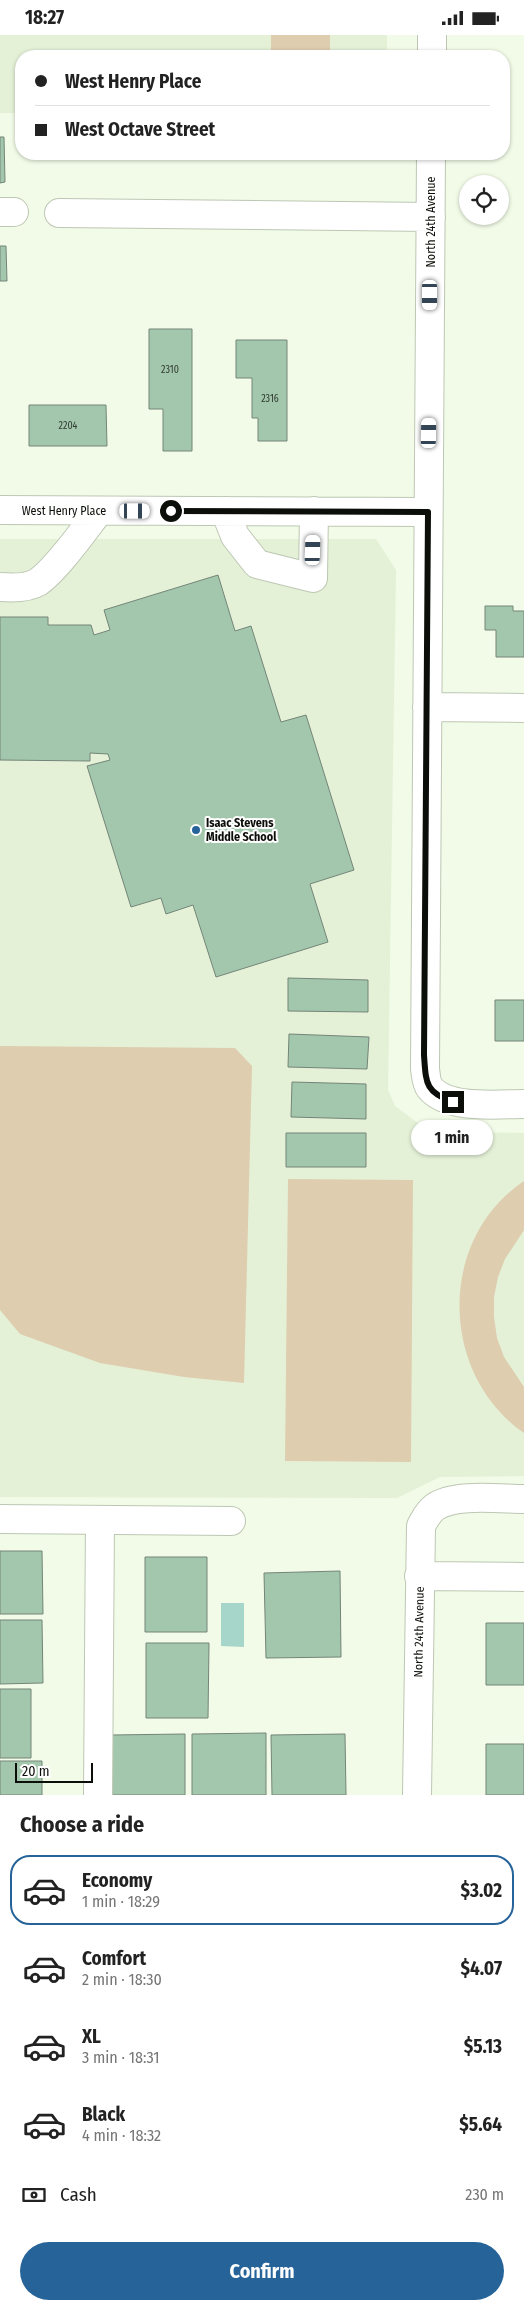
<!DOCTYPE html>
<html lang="en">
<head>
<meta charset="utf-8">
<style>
  body { margin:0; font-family:"Fira Sans Condensed",sans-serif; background:#f2f2f2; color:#222; height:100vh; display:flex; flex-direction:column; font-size:19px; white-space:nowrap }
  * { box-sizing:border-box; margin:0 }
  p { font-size:16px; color:#767676 }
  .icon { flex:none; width:28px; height:28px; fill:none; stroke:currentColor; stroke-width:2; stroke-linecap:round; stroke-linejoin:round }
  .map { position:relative; height:1760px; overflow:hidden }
  .panel { display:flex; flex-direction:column; background:#fff; flex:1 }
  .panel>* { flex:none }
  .top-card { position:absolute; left:15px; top:15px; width:495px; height:110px; border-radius:20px; box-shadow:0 1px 4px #0004; display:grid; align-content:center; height:110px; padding:0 20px; background:#fff }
  .fabs { position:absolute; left:459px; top:140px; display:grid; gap:10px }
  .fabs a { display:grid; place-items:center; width:50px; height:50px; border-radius:50%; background:#fff; box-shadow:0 1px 4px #0004; font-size:25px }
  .scale { position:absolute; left:15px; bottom:12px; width:78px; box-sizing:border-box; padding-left:5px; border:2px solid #0c0f09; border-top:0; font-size:14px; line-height:18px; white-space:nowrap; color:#0c0f09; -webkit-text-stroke:4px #fff; paint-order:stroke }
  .end { position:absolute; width:22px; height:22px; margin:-11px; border:6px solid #0c0f09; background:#fff; box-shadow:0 0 0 2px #fff }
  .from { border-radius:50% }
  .bubble { position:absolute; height:35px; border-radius:18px; background:#fff; box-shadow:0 1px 4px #0004; font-size:16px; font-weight:700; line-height:35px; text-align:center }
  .car { position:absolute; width:15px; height:30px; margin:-15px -8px; border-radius:6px; box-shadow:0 0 4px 1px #0007; background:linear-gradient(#fff 24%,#345 0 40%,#fff 0 76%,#345 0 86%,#fff 0) }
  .top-card b { display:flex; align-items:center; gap:18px; height:48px; font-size:19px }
  .top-card b+b { border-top:1px solid #e0e0e0 }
  .top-card i { width:12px; height:12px; background:#222 }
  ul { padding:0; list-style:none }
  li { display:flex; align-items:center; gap:15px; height:70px; margin:0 10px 8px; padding:0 10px; border:2px solid transparent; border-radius:20px }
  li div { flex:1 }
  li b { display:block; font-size:19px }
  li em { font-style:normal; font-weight:700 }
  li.current { border-color:#256399 }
  li>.icon { width:45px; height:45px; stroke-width:1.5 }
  h2 { padding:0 20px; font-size:22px; line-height:60px }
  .pay { display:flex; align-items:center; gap:12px; height:55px; padding:0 20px; font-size:19px }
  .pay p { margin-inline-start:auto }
  .primary-button { display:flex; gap:10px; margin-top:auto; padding:10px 20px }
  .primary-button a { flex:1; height:58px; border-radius:30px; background:#256399; color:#fff; font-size:20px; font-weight:700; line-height:58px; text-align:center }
  .status { display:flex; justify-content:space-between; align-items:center; height:35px; padding:0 25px; background:#fff; direction:ltr }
  .status svg { height:14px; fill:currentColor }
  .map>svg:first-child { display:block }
  .built { fill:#e4f1d7 }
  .green { fill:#decdaf }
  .water { fill:#a6d5c9 }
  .building { fill:#a3c7ad; stroke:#748578 }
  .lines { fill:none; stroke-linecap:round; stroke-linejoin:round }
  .minor-casing { stroke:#bdc7b4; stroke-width:30 }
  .minor { stroke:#fff; stroke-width:28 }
  .route { stroke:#0c0f09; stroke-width:6 }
  .poi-dot { fill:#256399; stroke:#fff; stroke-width:2 }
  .labels { text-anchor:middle; stroke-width:4; stroke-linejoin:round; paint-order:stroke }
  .number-label { font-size:10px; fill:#323d32 }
  .street-label { font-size:12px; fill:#0c0f09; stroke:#fff }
  .poi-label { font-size:12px; font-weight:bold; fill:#0c0f09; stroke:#fff; text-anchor:start }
</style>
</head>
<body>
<div class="status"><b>18:27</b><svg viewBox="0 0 49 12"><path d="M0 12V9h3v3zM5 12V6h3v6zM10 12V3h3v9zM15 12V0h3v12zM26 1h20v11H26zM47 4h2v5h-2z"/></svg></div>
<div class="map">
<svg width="524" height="1760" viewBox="0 0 524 1760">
  <rect width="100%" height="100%" fill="#f1fbe7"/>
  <path class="built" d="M0 0H387V21H21V78H0Z
    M0 504H376L396 535 388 1055 395 1071 430 1097 524 1098V1441L440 1442 397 1463 0 1462Z"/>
  <path class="green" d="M271 0H330V17H271Z
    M0 1011 235 1013 252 1031 244 1348 184 1342 100 1328 20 1299 0 1275Z
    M288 1144 413 1145 411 1427 285 1426Z
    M524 1146V1195L505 1224 498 1242 494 1262V1282L497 1303 504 1322 524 1352V1398C439 1339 437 1204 524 1146Z"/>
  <path class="water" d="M221 1568H244V1612L221 1611Z"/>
  <path class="building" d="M0 102H4L5 147 0 148Z
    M0 211H6L7 246H0Z
    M149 294H192V416H163V374H149Z
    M236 305H287V406H258V383H252V343H236Z
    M29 370H106L107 411H29Z
    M218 540 235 596 251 591 281 687 306 680 354 835 310 849 328 907 216 942 193 870 166 879 161 863 131 872 87 731 110 725 108 719 90 718V726L0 725V582H48V590H91L94 600 110 595 104 575Z
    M485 571H513V576H524V622H496V595H485Z
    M288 943 368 945V977L288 976Z
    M495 965H524V1006H495Z
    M289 999 369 1002 367 1034 288 1032Z
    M292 1047 366 1049V1084L291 1082Z
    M286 1098H366V1132H286Z
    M0 1516H42L43 1579H0Z
    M145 1522H207V1597H145Z
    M340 1536 341 1622 266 1623 264 1538Z
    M0 1585H42L43 1648 0 1649Z
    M486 1588H524V1650H486Z
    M146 1608H209L208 1683H146Z
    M0 1654H31V1723H0Z
    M266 1698V1760H192V1699Z
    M185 1699V1760H112L111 1700Z
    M345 1699 346 1760H272L271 1700Z
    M486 1709H524V1760H486Z
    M0 1726H42V1760H0Z"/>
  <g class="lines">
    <defs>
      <path id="minor" d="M432 21V0
        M431 119 425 1034C426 1040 426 1048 430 1053 448 1075 498 1069 524 1069
        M0 177H14
        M59 178 431 182
        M0 475 428 477
        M225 476 235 501 257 529 313 543 314 476
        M0 552C12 553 28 553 38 547 56 535 85 494 99 476
        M427 672 524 673
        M0 1484 231 1486
        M419 1541 524 1542
        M98 1760 100 1485
        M417 1760 421 1491C425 1484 428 1477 435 1472 454 1458 501 1464 524 1464"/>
    </defs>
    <use href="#minor" class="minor-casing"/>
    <use href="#minor" class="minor"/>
  </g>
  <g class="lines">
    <path class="route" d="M171 476 428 477 424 1020C426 1048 425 1057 453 1067"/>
  </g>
  <circle class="poi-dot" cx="196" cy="795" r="5"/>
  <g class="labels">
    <g class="number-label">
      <text x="170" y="338">2310</text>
      <text x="270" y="367">2316</text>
      <text x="68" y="394">2204</text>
    </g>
    <g class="street-label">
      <text transform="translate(431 187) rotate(-90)" y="4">North 24th Avenue</text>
      <text x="64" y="480">West Henry Place</text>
      <text transform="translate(419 1597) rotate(-89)" y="4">North 24th Avenue</text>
    </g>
    <g class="poi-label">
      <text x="206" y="792">Isaac Stevens<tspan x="206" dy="14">Middle School</tspan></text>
    </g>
  </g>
</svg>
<div class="fabs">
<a><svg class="icon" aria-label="locate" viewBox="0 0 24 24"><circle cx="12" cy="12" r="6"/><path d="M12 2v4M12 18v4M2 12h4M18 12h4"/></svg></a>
</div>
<div class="scale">20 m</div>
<i class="end from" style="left:171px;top:476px"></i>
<i class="end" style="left:453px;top:1067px"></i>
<div class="bubble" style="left:411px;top:1085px;width:82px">1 min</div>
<i class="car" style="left:430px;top:260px;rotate:180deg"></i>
<i class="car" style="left:429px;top:398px;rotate:1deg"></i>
<i class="car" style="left:135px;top:476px;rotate:90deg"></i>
<i class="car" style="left:313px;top:515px;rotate:2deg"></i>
<div class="top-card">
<b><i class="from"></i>West Henry Place</b>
<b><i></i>West Octave Street</b>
</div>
</div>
<section class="panel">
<h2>Choose a ride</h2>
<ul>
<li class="current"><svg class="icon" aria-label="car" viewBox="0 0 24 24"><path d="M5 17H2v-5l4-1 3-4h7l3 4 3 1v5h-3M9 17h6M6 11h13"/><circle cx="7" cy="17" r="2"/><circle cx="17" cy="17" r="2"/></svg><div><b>Economy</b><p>1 min · 18:29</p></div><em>$3.02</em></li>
<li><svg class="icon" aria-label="car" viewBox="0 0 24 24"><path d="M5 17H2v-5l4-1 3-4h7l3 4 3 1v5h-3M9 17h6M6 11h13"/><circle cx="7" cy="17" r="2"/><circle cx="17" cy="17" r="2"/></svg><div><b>Comfort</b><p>2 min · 18:30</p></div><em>$4.07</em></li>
<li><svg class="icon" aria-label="car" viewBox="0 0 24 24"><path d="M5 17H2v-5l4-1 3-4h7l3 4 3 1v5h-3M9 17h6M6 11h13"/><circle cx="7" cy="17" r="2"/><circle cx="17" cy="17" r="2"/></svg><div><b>XL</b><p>3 min · 18:31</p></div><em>$5.13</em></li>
<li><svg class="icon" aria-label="car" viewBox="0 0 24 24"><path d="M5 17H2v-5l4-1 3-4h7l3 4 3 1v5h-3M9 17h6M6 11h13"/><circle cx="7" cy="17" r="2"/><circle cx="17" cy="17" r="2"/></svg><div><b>Black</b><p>4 min · 18:32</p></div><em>$5.64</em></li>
</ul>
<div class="pay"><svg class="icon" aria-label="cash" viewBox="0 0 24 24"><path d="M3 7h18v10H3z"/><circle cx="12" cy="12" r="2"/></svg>Cash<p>230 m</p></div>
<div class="primary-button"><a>Confirm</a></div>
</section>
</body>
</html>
